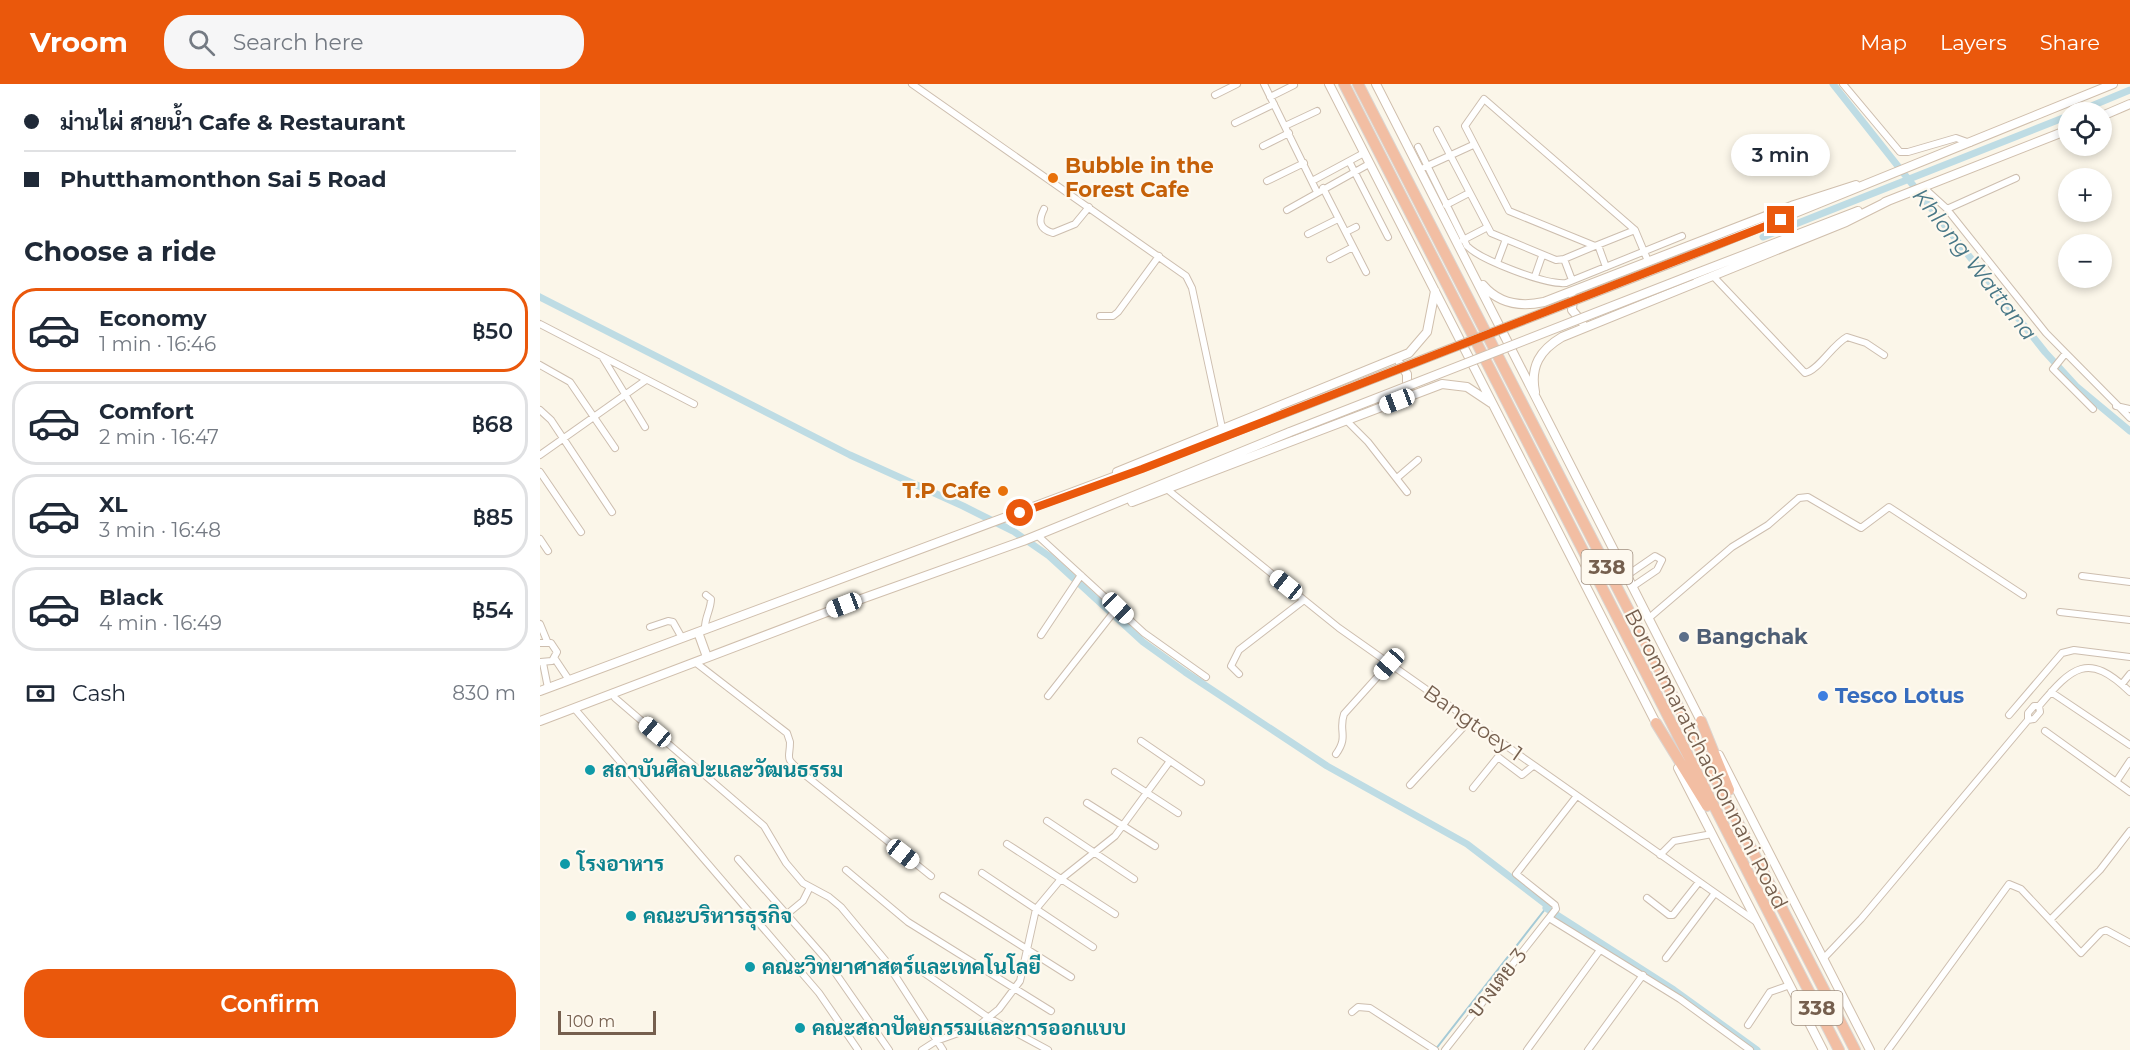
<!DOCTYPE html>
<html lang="en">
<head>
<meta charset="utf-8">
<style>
  body { margin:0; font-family:Montserrat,Sarabun,sans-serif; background:#f6f6f7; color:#1f2937; height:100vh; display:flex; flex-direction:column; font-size:22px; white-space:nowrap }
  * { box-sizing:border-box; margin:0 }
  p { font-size:20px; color:#747a83 }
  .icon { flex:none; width:33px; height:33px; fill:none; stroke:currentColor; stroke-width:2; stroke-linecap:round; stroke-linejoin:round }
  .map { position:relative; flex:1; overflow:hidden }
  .drawer { display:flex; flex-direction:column; background:#fff; width:540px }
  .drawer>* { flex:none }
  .banner { display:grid; align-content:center; height:132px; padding:0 24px; background:#fff }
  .controls { position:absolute; left:1518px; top:18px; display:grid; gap:12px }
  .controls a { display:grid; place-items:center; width:54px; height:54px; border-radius:50%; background:#fff; box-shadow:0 3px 9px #0003; font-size:30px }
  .scale { position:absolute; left:18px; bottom:15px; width:98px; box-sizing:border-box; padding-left:6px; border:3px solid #755f4e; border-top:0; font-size:16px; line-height:21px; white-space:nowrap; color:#755f4e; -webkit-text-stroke:4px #fef9ef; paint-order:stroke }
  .end { position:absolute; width:27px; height:27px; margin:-14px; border:8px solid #ea580c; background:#fff; box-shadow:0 0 0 3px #fff }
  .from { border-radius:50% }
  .bubble { position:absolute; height:42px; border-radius:21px; background:#fff; box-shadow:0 3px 9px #0003; font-size:20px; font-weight:600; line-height:42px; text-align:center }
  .car { position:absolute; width:18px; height:36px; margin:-18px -9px; border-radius:8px; box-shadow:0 0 4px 2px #0007; background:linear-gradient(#fff 24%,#345 0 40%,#fff 0 76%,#345 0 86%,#fff 0) }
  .banner b { display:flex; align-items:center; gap:21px; height:57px; font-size:22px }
  .banner b+b { border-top:2px solid #e0e1e3 }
  .banner i { width:15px; height:15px; background:#1f2937 }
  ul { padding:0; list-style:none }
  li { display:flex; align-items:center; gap:18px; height:84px; margin:0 12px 9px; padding:0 12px; border:3px solid #e0e1e3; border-radius:24px }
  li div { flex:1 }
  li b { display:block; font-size:22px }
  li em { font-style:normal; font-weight:600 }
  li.selected { border-color:#ea580c }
  li>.icon { width:54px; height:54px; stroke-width:1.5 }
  h2 { padding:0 24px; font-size:27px; line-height:72px }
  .pay { display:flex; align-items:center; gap:15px; height:66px; padding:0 24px; font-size:22px }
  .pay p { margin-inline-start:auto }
  .primary-button { display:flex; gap:12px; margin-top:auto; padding:12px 24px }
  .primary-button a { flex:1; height:69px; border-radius:24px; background:#ea580c; color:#fff; font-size:24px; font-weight:600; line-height:69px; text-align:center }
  header { display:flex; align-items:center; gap:36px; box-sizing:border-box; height:84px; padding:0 30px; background:#ea580c; color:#fff }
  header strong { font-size:28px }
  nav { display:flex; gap:33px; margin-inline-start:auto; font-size:21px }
  .search { width:420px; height:54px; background:#f6f6f7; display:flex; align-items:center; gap:15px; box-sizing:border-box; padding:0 21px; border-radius:24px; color:#747a83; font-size:22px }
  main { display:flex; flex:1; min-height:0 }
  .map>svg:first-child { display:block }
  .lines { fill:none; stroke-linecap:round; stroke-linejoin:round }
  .stream { stroke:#a5cad6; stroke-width:2 }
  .canal { stroke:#bedce4; stroke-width:7 }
  .street-casing { stroke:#cdbeaf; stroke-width:8 }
  .secondary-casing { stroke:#d0bfad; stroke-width:10 }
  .highway-casing { stroke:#dbd5d1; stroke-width:12 }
  .street { stroke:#fff; stroke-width:6 }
  .secondary { stroke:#fff; stroke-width:8 }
  .highway { stroke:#f2bea3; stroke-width:10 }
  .secondary-bridge-casing { stroke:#d0bfad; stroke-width:10; stroke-linecap:butt }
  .secondary-bridge { stroke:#fff; stroke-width:8 }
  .route { stroke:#ea580c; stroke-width:8 }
  .food-dot { fill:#e8710a; stroke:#fef9ef; stroke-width:2 }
  .service-dot { fill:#5c6f8a; stroke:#fef9ef; stroke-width:2 }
  .shop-dot { fill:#3f7fe0; stroke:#fef9ef; stroke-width:2 }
  .culture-dot { fill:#0f9aa8; stroke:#fef9ef; stroke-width:2 }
  .labels { text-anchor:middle; stroke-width:4.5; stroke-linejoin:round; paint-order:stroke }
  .shield { fill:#fef9ef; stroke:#9e8d7e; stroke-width:1.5 }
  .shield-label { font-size:20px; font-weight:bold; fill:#755f4e }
  .food-label { font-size:21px; font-weight:bold; fill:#c56008; stroke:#fef9ef; text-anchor:start }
  .service-label { font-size:21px; font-weight:bold; fill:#4e5e75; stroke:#fef9ef; text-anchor:start }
  .shop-label { font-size:21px; font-weight:bold; fill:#366cbe; stroke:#fef9ef; text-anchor:start }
  .street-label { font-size:21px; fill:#755f4e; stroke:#fef9ef }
  .culture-label { font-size:21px; font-weight:bold; fill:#0d838f; stroke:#fef9ef; text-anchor:start }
  .water-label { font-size:22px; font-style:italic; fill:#487786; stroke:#fef9ef }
</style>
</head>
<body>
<header>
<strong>Vroom</strong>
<div class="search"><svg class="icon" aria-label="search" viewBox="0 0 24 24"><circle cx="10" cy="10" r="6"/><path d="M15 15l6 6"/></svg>Search here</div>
<nav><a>Map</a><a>Layers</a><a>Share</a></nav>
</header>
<main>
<section class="drawer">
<div class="banner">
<b><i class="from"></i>ม่านไผ่ สายน้ำ Cafe &amp; Restaurant</b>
<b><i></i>Phutthamonthon Sai 5 Road</b>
</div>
<h2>Choose a ride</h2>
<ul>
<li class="selected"><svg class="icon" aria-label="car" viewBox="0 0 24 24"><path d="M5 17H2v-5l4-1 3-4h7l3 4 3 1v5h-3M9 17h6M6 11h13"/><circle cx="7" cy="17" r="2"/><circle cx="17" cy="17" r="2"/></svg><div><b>Economy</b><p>1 min · 16:46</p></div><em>฿50</em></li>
<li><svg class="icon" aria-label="car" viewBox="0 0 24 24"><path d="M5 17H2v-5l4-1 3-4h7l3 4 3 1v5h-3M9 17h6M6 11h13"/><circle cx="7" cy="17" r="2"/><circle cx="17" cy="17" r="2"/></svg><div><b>Comfort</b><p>2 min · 16:47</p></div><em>฿68</em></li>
<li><svg class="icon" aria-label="car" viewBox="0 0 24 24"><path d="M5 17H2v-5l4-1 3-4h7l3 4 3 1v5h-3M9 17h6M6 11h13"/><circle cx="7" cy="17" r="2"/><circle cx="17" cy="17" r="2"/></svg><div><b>XL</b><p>3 min · 16:48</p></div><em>฿85</em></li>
<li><svg class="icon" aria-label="car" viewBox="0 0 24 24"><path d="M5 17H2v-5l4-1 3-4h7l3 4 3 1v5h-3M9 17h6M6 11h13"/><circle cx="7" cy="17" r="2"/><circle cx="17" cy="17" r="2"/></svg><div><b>Black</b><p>4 min · 16:49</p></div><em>฿54</em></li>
</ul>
<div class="pay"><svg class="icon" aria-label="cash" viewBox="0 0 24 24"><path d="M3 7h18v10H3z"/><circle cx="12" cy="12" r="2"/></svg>Cash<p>830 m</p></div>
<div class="primary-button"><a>Confirm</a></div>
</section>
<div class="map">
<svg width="1590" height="966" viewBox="0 0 1590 966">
  <rect width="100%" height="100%" fill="#fbf6e9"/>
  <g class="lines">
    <path class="stream" d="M895 966 1006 824"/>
    <path class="canal" d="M1293 0 1505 268 1537 303 1590 347
      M1537 28 1590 6
      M1223 153 1528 32
      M0 213 310 371 423 422 473 447 509 472 603 558 645 588 787 682 927 760 1008 822 1006 824 1134 906 1217 966"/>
    <defs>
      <path id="street" d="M372 0 646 192 652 204 682 344
        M724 0 777 108
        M1303 0 1360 68H1368L1416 54 1430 59
        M675 11 697 0
        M730 13 754 1
        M695 39 734 20
        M745 42 777 27
        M897 46 951 149 1016 176 1024 175 1055 162
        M723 62 749 49
        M878 63 927 162C941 176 1005 201 1026 199L1142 152
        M809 77 848 153
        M885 83 933 61
        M727 97 764 79
        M772 97 824 69
        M1383 103 1406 124 1506 249 1590 334
        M783 104 826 188
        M906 121 929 109
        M504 125C498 137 499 145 513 149L535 140 549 123
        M1407 125 1476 94
        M747 126 829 80
        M1095 146 1055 162 969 127 925 42 944 15 1095 146 1108 177
        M806 148 816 143
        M768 150 798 135
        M923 156 946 144
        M1058 161 1066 183
        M790 175 813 163
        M1024 175 1032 196
        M957 179 966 155
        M995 192 1002 172
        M1173 192 1265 289C1278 287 1292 261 1307 253L1326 259 1344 271
        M560 232H573L578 228 619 172
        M0 240 154 320
        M1525 270 1513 285 1553 325
        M63 274 105 343
        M0 281 30 298 75 364
        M1576 322 1590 325
        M0 326 11 336 72 428
        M806 336 828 358 867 408
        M0 371 106 296
        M0 388 41 448
        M857 394 878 376
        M628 406 799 544 1215 837
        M497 451 604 549 666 593
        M0 455 8 467
        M1086 492 1115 472 1122 476 1117 486 1092 503
        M1542 492 1590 498
        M1520 528 1590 536
        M1109 534 1192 463 1228 441 1259 414 1268 413 1321 444 1349 423 1483 511
        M0 540 7 557
        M110 543 128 537 133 538 142 554
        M165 546C164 534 171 526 171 515L166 511
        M501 551 541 491
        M0 559H11L17 568 12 577 0 578
        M15 575 29 596
        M155 578 247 649 250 658C250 676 244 672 260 687L391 792
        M3 579 8 604
        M699 590 691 582 699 566 764 516
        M1582 600 1590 590
        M1511 608 1590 661
        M72 609 75 614 224 742 246 779 263 799 289 813 301 823 345 876 403 966
        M508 612 577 524
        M34 624 279 909 318 966
        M1469 631 1522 569 1534 566 1590 573
        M1488 636 1494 635 1500 628 1499 622
        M1505 647 1590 708
        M601 657 661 698
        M796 670C809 652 798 647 804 630L849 580
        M575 688 638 729
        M1576 698 1590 677
        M870 701 929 637
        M933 704 958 673 982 691 993 682
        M547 719 615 762
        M507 737 594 795
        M467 760 575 830
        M1120 771 1134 757 1172 750
        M198 775 285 874 349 966
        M306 786 368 838 511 927
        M442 789 553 863
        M403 812 531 893
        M1107 814 1129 831H1133L1159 798
        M246 831 263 817 270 803
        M1009 834 1140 915 1210 966
        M1510 836 1560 786 1590 747
        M1126 874 1175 809
        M1283 875 1321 835 1488 636V629L1494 622H1499C1532 583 1548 567 1590 608
        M380 886 449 934 508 966
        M812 928 818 923 830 924 895 966
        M1208 941 1230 908 1250 901
        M382 966 396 957 438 942 459 925 480 897 496 825 521 795 575 752 630 677
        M905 966 1016 825 1015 821 976 790 1036 713
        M987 966 1060 866
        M1048 966 1103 891
        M1348 966 1469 800 1481 805 1541 869 1561 848 1566 846 1590 859"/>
      <path id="secondary" d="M789 0 1118 643
        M836 0 1163 641
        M1562 32 1590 20
        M1345 118 1528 46
        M1144 174 1573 0
        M1152 191 1318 127
        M943 201C959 220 981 223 1004 218L1254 121 1316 101
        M1033 214 1032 226 1042 238
        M860 280 867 290V306
        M995 308C990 282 1000 266 1022 253L1306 138 1350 116
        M577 388 869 269 887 248 895 207
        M592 418 902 300 927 303 951 319
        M158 548 167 573
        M0 607 742 330
        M0 637 324 514 483 457 750 348
        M1179 671 1330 966
        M1138 684 1283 966"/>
      <path id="highway" d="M804 0 1299 966
        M818 0 1315 966
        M1161 637 1189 706
        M1116 639 1167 722"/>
    </defs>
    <use href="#street" class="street-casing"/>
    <use href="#secondary" class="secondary-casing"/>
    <use href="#highway" class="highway-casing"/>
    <use href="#street" class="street"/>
    <use href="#secondary" class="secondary"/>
    <use href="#highway" class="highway"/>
    <defs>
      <path id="secondary-bridge" d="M742 330 1144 174
        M750 348 1152 191"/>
    </defs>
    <use href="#secondary-bridge" class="secondary-bridge-casing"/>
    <use href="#secondary-bridge" class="secondary-bridge"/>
  </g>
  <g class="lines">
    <path class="route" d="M480 429 602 385 1241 136"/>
  </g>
  <g class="food-dot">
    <circle cx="513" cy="94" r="6"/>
    <circle cx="463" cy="407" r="6"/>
  </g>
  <circle class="service-dot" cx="1144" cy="553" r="6"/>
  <circle class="shop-dot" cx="1283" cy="612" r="6"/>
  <g class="culture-dot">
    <circle cx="50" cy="686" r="6"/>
    <circle cx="25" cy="780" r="6"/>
    <circle cx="91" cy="832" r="6"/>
    <circle cx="210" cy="883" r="6"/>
    <circle cx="260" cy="944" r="6"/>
  </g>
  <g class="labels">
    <g class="shield">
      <rect x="1041.5" y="466" width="51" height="34" rx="4.5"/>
      <rect x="1251.5" y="907" width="51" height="34" rx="4.5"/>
    </g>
    <g class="shield-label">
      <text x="1067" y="490">338</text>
      <text x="1277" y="931">338</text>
    </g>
    <g class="food-label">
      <text x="525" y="89">Bubble in the<tspan x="525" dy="24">Forest Cafe</tspan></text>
      <text x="451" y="414" text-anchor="end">T.P Cafe</text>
    </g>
    <g class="service-label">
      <text x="1156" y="560">Bangchak</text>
    </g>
    <g class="shop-label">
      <text x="1295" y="619">Tesco Lotus</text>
    </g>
    <g class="street-label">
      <text transform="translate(933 639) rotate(35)" y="7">Bangtoey 1</text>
      <text transform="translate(1166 675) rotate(63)" y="7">Borommaratchachonnani Road</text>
      <text transform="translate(957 899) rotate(-52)" y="7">บางเตย 3</text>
    </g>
    <g class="culture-label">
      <text x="62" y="693">สถาบันศิลปะและวัฒนธรรม</text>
      <text x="37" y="787">โรงอาหาร</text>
      <text x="103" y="839">คณะบริหารธุรกิจ</text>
      <text x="222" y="890">คณะวิทยาศาสตร์และเทคโนโลยี</text>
      <text x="272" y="951">คณะสถาปัตยกรรมและการออกแบบ</text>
    </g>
    <g class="water-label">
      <text transform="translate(1435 180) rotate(52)" y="8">Khlong Wattana</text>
    </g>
  </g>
</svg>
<div class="controls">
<a><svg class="icon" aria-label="locate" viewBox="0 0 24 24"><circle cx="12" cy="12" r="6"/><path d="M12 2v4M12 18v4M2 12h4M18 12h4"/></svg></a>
<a>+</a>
<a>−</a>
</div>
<div class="scale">100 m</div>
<i class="end from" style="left:480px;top:429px"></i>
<i class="end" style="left:1241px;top:136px"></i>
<div class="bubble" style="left:1191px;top:50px;width:99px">3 min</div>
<i class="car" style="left:857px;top:317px;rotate:249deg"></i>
<i class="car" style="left:746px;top:501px;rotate:309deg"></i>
<i class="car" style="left:304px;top:521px;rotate:249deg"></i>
<i class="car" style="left:578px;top:524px;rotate:134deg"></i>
<i class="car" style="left:849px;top:580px;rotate:222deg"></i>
<i class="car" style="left:115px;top:648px;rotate:310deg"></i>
<i class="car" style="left:363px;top:770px;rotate:128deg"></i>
</div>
</main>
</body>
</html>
